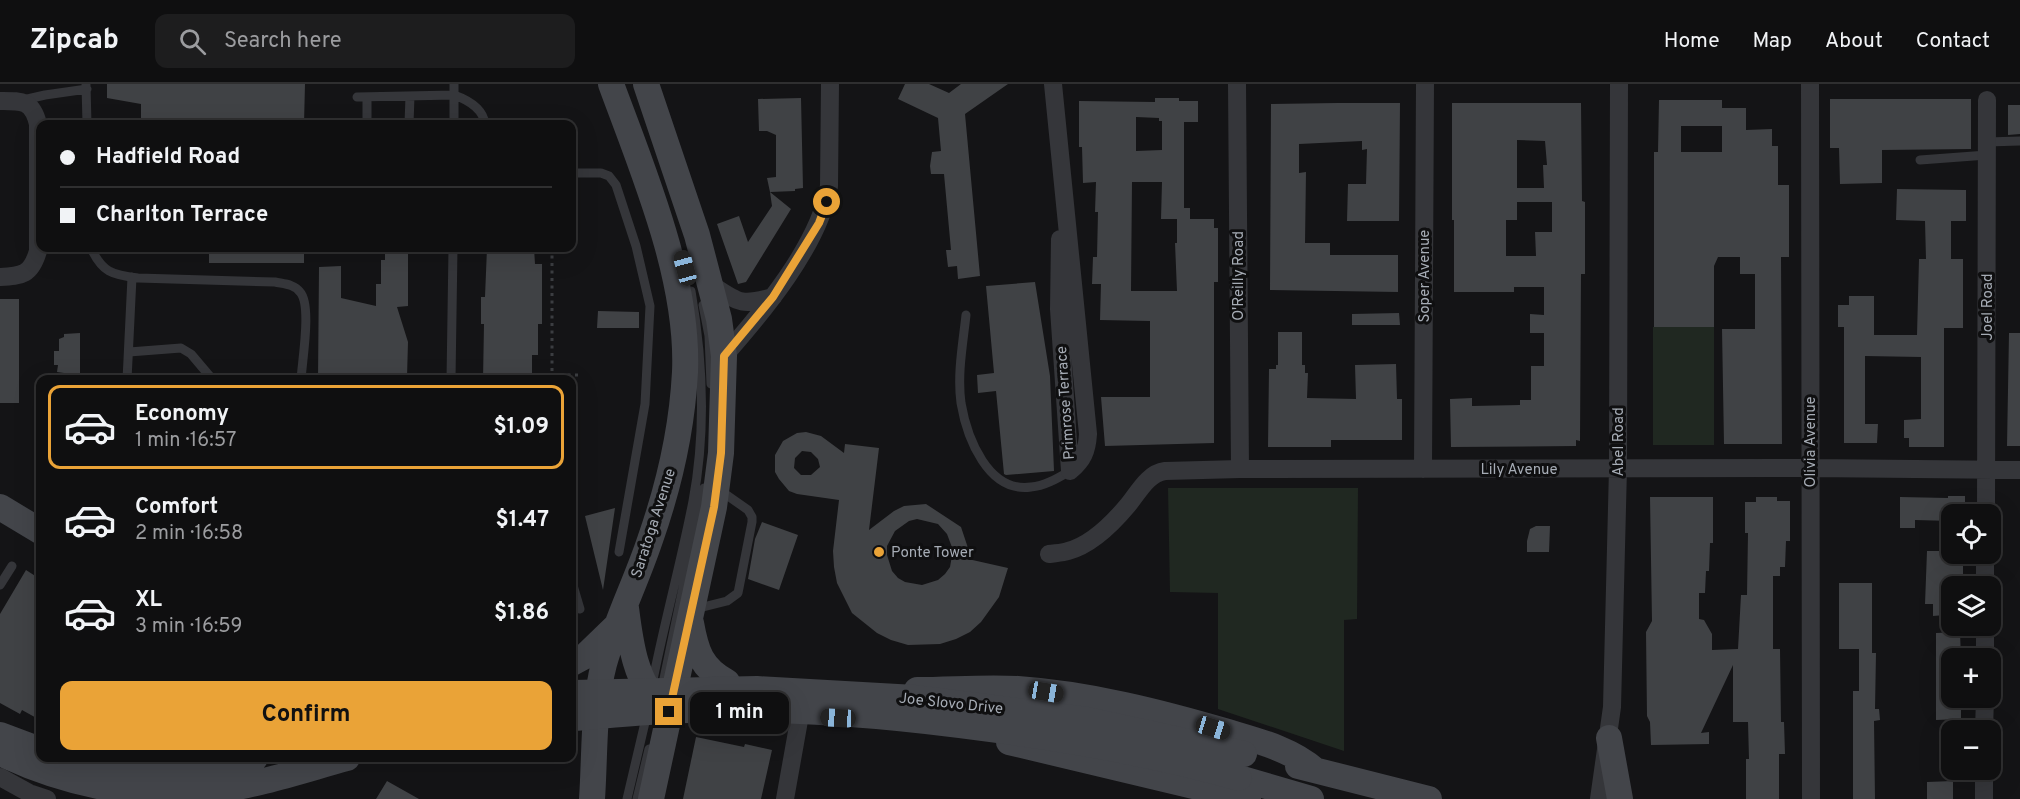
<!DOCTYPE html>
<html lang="en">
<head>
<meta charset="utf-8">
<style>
  body { margin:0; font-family:Overpass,sans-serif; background:#1d1d1e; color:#f1f3f6; height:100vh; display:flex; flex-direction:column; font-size:22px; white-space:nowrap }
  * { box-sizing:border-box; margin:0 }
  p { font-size:20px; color:#9b9c9f }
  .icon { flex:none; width:33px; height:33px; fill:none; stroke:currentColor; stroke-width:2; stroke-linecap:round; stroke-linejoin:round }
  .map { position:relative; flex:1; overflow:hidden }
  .sheet { position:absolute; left:36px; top:291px; width:540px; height:387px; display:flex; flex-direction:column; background:#0f0f10; border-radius:12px; box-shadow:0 6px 24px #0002,0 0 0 2px #2f2f30 }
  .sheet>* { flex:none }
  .banner { position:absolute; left:36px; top:36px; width:540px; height:132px; border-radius:12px; box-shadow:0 6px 24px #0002,0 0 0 2px #2f2f30; display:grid; align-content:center; height:132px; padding:0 24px; background:#0f0f10 }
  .controls { position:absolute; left:1941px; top:420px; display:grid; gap:12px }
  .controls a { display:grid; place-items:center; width:60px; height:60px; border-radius:12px; background:#0f0f10; box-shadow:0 6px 24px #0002,0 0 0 2px #2f2f30; font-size:30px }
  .end { position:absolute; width:27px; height:27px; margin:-14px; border:8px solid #eaa337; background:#111; box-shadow:0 0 0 3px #111 }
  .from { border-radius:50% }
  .bubble { position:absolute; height:42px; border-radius:12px; background:#0f0f10; box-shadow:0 6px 24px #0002,0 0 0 2px #2f2f30; font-size:20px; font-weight:700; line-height:42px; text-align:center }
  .car { position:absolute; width:18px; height:36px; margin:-18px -9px; border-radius:8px; box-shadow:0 0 4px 2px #0007; background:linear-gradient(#222 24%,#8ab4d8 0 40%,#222 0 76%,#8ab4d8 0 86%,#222 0) }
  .banner b { display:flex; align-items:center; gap:21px; height:57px; font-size:22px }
  .banner b+b { border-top:2px solid #2f2f30 }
  .banner i { width:15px; height:15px; background:#f1f3f6 }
  ul { padding:10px 0 0; list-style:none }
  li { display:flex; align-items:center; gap:18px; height:84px; margin:0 12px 9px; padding:0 12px; border:3px solid transparent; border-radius:12px }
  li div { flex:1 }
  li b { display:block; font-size:22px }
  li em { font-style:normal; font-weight:700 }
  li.active { border-color:#eaa337 }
  li>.icon { width:54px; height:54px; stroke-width:1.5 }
  .action { display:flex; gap:12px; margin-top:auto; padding:12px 24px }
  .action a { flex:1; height:69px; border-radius:12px; background:#eaa337; color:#111; font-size:24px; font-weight:700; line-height:69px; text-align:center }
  header { display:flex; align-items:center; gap:36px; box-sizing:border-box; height:84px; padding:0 30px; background:#0f0f10; border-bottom:2px solid #2f2f30 }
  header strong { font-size:28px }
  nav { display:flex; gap:33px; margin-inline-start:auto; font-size:21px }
  .search { width:420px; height:54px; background:#1d1d1e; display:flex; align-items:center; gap:15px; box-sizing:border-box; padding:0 21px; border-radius:12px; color:#9b9c9f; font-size:22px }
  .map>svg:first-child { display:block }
  .green { fill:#202821 }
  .building { fill:#404245; fill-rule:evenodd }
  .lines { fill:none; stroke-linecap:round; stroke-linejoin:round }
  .path { stroke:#3b3d41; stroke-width:3; stroke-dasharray:3 4.5; stroke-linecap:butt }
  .lane { stroke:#35363a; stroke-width:9 }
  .street { stroke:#35363a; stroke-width:18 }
  .secondary { stroke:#43454a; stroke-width:26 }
  .secondary-bridge { stroke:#43454a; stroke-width:26 }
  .route { stroke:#eaa337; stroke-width:8 }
  .poi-dot { fill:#eaa337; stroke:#0f0f10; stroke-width:2 }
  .labels { text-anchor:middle; stroke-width:6; stroke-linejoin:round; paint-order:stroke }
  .street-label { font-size:15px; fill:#a6acb5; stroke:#0f0f10 }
  .poi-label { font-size:15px; fill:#a6acb5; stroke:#0f0f10; text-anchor:start }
</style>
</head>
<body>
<header>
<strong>Zipcab</strong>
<div class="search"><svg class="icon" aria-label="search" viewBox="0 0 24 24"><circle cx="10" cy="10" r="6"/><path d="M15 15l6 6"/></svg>Search here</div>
<nav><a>Home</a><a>Map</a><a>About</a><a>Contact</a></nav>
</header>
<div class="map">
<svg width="2020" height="715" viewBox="0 0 2020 715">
  <rect width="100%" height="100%" fill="#141416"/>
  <path class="green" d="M1653 243H1714V361H1653Z
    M1168 404H1358L1357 535 1344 536V667L1218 625V509L1170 508Z"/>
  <path class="building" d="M107 0H305L304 40H141V20L107 14Z
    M905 0H929L949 9 961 0H1008L965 30 980 192 958 195 957 182 948 183 946 166H951L944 90H931L930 82 932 68 941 67 938 34 898 15Z
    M801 14 803 104 795 105V107L770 108 767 94 776 93V51L767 47H759L758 15Z
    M1155 14H1179V17H1198V38H1184V124H1190V135H1214V144H1218V198H1214V359L1105 362 1101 313H1150V237L1100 236 1101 200H1092L1093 173H1097L1098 128H1095L1096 98 1083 99 1082 63H1079V17L1155 18ZM1136 33 1159 34V37H1162V66L1136 67ZM1132 98H1162L1161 135H1177V159H1175L1177 207H1131Z
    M1830 15H1971V65L1882 66V99L1840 100 1839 64H1830Z
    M1659 16H1722V24H1746V46L1772 45V62H1778V101H1789V173H1781L1782 360H1724L1722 245H1755V190H1740V173H1718L1714 182V243H1654V68H1658ZM1681 42H1722V68H1681Z
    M1337 19H1400L1399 137H1347L1348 100H1366L1367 65 1362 66V57L1299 60V89L1306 88 1305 159H1330V171H1398V208L1270 206 1271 20Z
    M1452 19H1581L1582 117 1585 118V190H1581L1580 357 1576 356V362L1451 363 1450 315 1472 314V322L1520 321V316H1531V282H1544V249H1530V230L1544 231V203H1514V208H1454V136H1452ZM1517 56 1545 57 1547 81H1543L1544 104H1517ZM1517 118H1552V148H1535L1536 172H1506V136H1517Z
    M2008 21H2020V50L2008 51Z
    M1897 105 1966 106V137H1951V175H1963V244H1944V363H1909V354H1904V336L1921 335V273L1865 272V340H1878L1877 359H1844V243H1838V221H1849V212H1874V251H1917L1919 175H1926L1925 137 1896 136Z
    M770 108 791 125 746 198 738 200 717 140 739 132 748 158 772 122Z
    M209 164H304V179H209Z
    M385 164H408V222L397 223 408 258 407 293H404V296H318L319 183 341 182V214L376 222V200H381V176H385Z
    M487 164H534L535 180H542V240H538V271H532V296H483L484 240H481V213H485Z
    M1035 198 1050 292 1054 387 1006 391 1004 390 996 307 978 309 977 291 994 289 986 202Z
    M0 215H19V319H0Z
    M598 227 639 228V244H597Z
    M1399 229 1400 241H1352V230Z
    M1278 248H1302V281H1305V289H1308L1307 314 1356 315 1355 281 1396 280 1397 315H1402V356H1331V363H1268L1269 285H1276V281H1278Z
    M80 249V296H64V289L57 288 58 281H54V267H59V255L64 253V250Z
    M2009 249H2020V362H2007Z
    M806 348 821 352 844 369 845 360 879 364 869 446 894 427 904 422 926 420 961 443 968 464V475L1008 484 999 513 981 538 970 548 956 555 940 560 908 561 891 556 877 549 852 529 837 499 834 483 833 467 839 416 797 410 789 407 779 395 775 388V371L783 357 797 349ZM802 367 811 368 818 375 820 383 811 391H801L794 384 795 374ZM917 435 938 440 947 450 953 466 950 483 945 490 938 496 922 501 905 498 898 494 892 487 887 471V462L895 447 909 437Z
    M1948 412H1965V430H1952V437L1915 436V444H1900V413L1948 414Z
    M1650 413H1713V459H1710L1709 487H1706L1705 509H1699V535L1704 536 1712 550V566L1738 565 1741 511H1747L1748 449H1745V418H1756V413H1777V417H1790V457H1786L1785 483H1780V492H1773V565H1780L1781 638H1784L1785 670H1779V715H1746V675H1749L1748 638H1733V581L1701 649 1709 648V660L1651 661 1650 638 1647 632 1646 548 1652 537Z
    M615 424 603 506 585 432Z
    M762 438 798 451 779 506 748 495 755 455Z
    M1536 442H1550L1549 468H1527V457L1530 445Z
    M1927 467H1952V470H1963V493L1944 494 1945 531 1933 532V520H1925Z
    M26 486 40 495V636L22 626 20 630 0 619V530Z
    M1839 499H1872V569H1876L1875 625H1879L1880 636 1874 637 1875 715H1853V607H1859V565H1839Z
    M1960 548 1961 574H1952V614H1965L1966 625H1961V635L1936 636V549Z
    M696 653 744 663 745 660 772 666 761 715H683Z
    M387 697 419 715H376Z
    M1953 697V715H1927V698Z"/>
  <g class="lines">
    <path class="path" d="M552 164V291H580"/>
    <path class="lane" d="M454 0V40
      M86 1 87 40
      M357 13 454 11C468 16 483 24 485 40
      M23 16 45 11 87 5
      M367 40V13
      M409 40 410 12
      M1987 58 2020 57
      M1920 76 1987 71
      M572 89H601L609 92 616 101 636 162 650 222 645 320 619 468
      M91 164C102 188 112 191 138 194L275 198C284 200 294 200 300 208 312 221 302 277 301 296
      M703 221 709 252 711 300
      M966 231C963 259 957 290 961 319 967 354 988 409 1031 403 1045 402 1058 394 1070 387
      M129 268 181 264 191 270 213 296
      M127 296 132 193
      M427 296 451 294
      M451 296 453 164
      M572 498 580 525
      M0 501 12 482
      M695 525 727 517 738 509 752 438V433L748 426 718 405
      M652 601C664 539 681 479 693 417 706 348 703 276 691 207
      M662 604 704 404
      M627 715 647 630
      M637 715 649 665"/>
    <path class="street" d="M1053 0 1088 350C1087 367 1083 376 1070 387
      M1237 0 1240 385
      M1810 0 1811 715
      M0 17C22 17 32 16 38 40V167C31 191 22 192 0 193
      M1060 155 1059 225 1070 387
      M712 201C739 219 741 222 773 213
      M724 272C762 229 820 160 829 102L830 0
      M1423 385 1425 0
      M1986 430 1987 16
      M1049 470C1055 469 1062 469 1068 467 1091 461 1113 439 1128 421 1138 409 1148 389 1165 387L1240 385 1810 384 2020 386
      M1985 502V470
      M1985 574V542
      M1984 646 1985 614
      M0 693 29 709 47 715
      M785 715 800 631
      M1599 715 1612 623 1618 384 1619 0
      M1984 715V686"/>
    <path class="secondary" d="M646 0 697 151 719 235 724 272 721 369 714 423 651 715
      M0 423 40 447
      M626 524C630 556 635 600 662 622
      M691 539C696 567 701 584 727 598
      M572 579 585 572 615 543
      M917 606C951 606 985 603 1018 605 1089 610 1160 628 1228 648 1258 657 1291 665 1315 686
      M0 651 40 666
      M1609 654 1620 715
      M1009 658 1248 715
      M0 669C67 701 139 715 213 707 259 701 303 686 347 674
      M63 674C119 691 200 698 255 674
      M1298 682 1429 715
      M1239 694 1311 715
      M592 715C595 672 593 621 604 580 616 537 636 498 650 456 669 402 682 346 685 288 689 194 643 87 611 0"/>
    <path class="secondary-bridge" d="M572 609 757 605 915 614 1087 636 1244 670
      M572 634C611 631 650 627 690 626 790 623 890 631 989 645 1073 656 1158 671 1239 694"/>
  </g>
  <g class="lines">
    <path class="route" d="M669 628 714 423 721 369 724 272 773 213 819 139 827 118"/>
  </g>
  <circle class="poi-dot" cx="879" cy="468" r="6"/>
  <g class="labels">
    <g class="street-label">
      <text transform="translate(1238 192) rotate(-90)" y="5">O'Reilly Road</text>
      <text transform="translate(1424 192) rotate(-90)" y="5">Soper Avenue</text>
      <text transform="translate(1987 223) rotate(-90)" y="5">Joel Road</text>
      <text transform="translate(1065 319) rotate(-94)" y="5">Primrose Terrace</text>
      <text transform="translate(1618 358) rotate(-90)" y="5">Abel Road</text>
      <text transform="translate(1810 358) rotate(-90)" y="5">Olivia Avenue</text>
      <text x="1519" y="390">Lily Avenue</text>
      <text transform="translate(653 439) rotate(-72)" y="5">Saratoga Avenue</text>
      <text transform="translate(951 619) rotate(6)" y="5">Joe Slovo Drive</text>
    </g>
    <g class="poi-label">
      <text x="891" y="473">Ponte Tower</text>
    </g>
  </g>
</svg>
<div class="controls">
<a><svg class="icon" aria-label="locate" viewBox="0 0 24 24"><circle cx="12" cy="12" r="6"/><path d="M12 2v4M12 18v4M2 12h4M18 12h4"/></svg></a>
<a><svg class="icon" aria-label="layers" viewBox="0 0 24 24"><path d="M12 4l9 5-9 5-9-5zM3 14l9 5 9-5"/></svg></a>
<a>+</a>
<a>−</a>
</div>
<i class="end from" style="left:827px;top:118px"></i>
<i class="end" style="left:669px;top:628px"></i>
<div class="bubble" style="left:690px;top:608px;width:99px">1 min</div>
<i class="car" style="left:685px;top:184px;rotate:345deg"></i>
<i class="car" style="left:1046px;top:608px;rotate:100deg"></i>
<i class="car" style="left:838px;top:634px;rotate:273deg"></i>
<i class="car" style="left:1213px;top:644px;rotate:107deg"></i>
<div class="banner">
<b><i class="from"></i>Hadfield Road</b>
<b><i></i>Charlton Terrace</b>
</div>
<section class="sheet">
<ul>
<li class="active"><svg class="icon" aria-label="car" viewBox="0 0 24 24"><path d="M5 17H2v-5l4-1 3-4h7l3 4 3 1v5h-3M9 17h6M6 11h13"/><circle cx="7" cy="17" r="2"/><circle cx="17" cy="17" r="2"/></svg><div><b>Economy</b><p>1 min · 16:57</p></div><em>$1.09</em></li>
<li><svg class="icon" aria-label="car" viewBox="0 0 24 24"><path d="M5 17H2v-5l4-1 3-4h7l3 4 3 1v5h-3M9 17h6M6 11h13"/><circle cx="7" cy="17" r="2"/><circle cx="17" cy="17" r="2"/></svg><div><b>Comfort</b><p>2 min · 16:58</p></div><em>$1.47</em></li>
<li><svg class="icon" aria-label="car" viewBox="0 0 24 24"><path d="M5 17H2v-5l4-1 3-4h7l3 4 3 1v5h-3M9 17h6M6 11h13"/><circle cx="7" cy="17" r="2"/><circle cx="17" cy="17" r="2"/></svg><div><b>XL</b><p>3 min · 16:59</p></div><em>$1.86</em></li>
</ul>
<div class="action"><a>Confirm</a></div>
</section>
</div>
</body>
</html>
